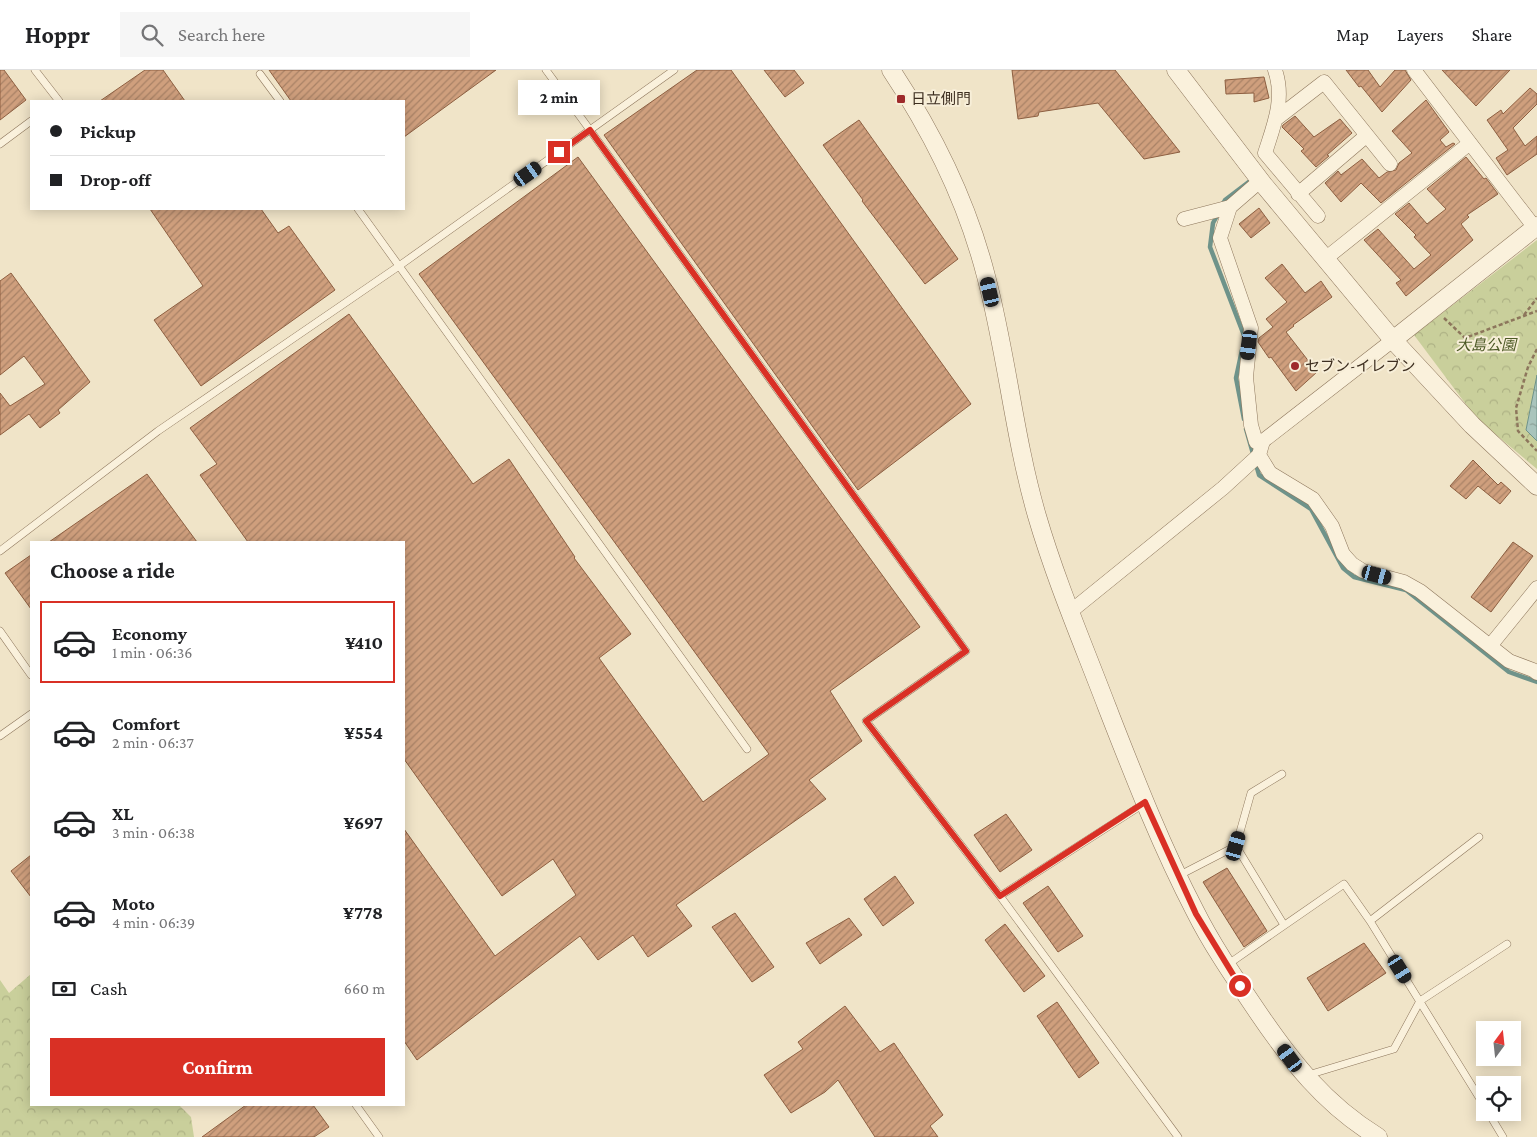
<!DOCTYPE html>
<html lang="en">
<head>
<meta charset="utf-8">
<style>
  body { margin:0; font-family:"Crimson Pro","Noto Sans JP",serif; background:#f6f6f6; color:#202124; height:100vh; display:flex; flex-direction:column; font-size:19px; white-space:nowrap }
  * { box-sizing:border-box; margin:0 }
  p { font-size:16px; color:#757577 }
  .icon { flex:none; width:28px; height:28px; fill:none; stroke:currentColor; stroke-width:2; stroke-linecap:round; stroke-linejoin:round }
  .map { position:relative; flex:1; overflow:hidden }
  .side { position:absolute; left:30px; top:471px; width:375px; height:565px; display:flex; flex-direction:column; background:#fff; border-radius:0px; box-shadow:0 2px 12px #0003 }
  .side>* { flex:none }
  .hud { position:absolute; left:30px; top:30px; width:375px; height:110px; border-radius:0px; box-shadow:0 2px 12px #0003; display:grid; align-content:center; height:110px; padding:0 20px; background:#fff }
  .needle { width:32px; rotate:15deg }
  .controls { position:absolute; left:1476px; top:951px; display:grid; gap:10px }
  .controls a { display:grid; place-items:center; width:45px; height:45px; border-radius:0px; background:#fff; box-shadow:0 2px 12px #0003; font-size:25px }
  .end { position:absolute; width:22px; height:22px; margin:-11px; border:6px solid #d93025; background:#fff; box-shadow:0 0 0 2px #fff }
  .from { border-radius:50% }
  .bubble { position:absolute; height:35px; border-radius:0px; background:#fff; box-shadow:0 2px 12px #0003; font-size:16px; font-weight:700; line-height:35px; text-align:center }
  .car { position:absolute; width:15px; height:30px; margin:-15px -8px; border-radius:6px; box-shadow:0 0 4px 1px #0007; background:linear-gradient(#222 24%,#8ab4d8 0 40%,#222 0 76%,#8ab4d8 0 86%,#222 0) }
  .hud b { display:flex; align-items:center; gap:18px; height:48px; font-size:19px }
  .hud b+b { border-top:1px solid #e0e0e0 }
  .hud i { width:12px; height:12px; background:#202124 }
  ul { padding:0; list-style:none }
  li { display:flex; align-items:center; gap:15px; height:82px; margin:0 10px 8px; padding:0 10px; border:2px solid transparent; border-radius:0px }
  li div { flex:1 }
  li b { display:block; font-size:19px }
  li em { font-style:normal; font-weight:700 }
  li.on { border-color:#d93025 }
  li>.icon { width:45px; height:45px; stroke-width:1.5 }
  h2 { padding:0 20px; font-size:22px; line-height:60px }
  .pay { display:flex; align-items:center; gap:12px; height:55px; padding:0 20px; font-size:19px }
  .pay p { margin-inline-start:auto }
  .primary-button { display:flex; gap:10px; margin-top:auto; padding:10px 20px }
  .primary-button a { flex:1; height:58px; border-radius:0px; background:#d93025; color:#fff; font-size:20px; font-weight:700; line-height:58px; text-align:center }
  header { display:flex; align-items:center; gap:30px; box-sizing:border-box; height:70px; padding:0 25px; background:#fff; border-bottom:1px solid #e0e0e0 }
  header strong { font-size:24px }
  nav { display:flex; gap:28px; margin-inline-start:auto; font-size:18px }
  .search { width:350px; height:45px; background:#f6f6f6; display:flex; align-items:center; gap:12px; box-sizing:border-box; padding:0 18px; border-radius:0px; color:#757577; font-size:19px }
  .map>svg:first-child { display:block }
  .forest { fill:url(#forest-crowns) }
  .water { fill:url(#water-ripples); stroke:#6f938a }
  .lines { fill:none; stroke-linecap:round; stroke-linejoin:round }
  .stream { stroke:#6f938a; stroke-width:4.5 }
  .building { fill:url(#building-hatch); stroke:#8d5f41 }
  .service-casing { stroke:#8d765c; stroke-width:8 }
  .minor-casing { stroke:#8d765c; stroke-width:15 }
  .tertiary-casing { stroke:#8d765c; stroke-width:19 }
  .path { stroke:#8d765c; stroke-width:2.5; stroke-dasharray:4 2.5; stroke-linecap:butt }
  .service { stroke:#faf1dc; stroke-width:7 }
  .minor { stroke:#faf1dc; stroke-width:14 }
  .tertiary { stroke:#faf1dc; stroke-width:18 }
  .route { stroke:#d93025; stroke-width:6 }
  .poi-dot { fill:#9e2a2b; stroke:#f7eed8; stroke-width:2 }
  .labels { text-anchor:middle; stroke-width:4; stroke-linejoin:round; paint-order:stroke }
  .poi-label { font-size:15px; fill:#3d2e20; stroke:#f7eed8; text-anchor:start }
  .park-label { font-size:15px; font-style:italic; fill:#4d5a26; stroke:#f7eed8 }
</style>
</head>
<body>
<header>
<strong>Hoppr</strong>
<div class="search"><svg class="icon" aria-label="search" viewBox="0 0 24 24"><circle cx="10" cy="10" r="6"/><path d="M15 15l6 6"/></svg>Search here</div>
<nav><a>Map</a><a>Layers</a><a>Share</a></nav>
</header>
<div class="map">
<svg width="1537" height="1067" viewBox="0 0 1537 1067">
  <defs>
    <pattern id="forest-crowns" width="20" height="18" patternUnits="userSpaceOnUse" patternTransform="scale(1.25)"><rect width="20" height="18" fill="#c9cf9b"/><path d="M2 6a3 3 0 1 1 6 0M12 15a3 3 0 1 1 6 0" fill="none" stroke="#aeb285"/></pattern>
    <pattern id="water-ripples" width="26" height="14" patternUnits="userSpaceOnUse" patternTransform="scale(1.25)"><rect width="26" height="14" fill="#a9c4bc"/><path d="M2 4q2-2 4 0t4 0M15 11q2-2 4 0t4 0" fill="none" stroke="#8ba098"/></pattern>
    <pattern id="building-hatch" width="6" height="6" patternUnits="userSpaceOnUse" patternTransform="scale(1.25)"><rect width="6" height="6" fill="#cf9f7d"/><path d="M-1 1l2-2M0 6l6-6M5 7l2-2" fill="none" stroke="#a98266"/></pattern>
  </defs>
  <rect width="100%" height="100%" fill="#f0e4c8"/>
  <path class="forest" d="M1537 170V399L1477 349 1414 265Z
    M31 904V1035H179L191 1047 194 1067H0V910L9 923Z"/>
  <path class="water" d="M1537 305V371L1526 360Z"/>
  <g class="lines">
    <path class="stream" d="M1221 137 1225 130 1250 111
      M1218 144 1213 153 1210 177 1245 268
      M1242 280 1236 308 1244 349
      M1246 359 1259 405 1311 439 1343 498 1354 507 1406 520 1509 602 1537 612"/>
  </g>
  <path class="building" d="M0 0H4L26 30 0 50Z
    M145 0H163L185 31H100Z
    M269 0H496L404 67V31H291Z
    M697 0H731L971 334 858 420 604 65Z
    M764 0H794L804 13 785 27Z
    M1012 0H1115L1180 82 1144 89 1098 33 1039 42 1038 46 1018 49Z
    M1346 0H1368L1380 17 1395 0H1405L1411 10 1382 42 1361 16 1359 17Z
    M1442 0H1510L1476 36Z
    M1264 7 1269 28 1254 32V23L1226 24 1225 10Z
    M1530 18 1537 24V34L1513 58 1525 76 1537 66V84L1507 105 1496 88 1508 80 1487 50 1501 40 1503 44Z
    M1426 30 1449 62 1440 70 1446 77 1453 73 1455 74 1381 133 1361 113 1341 132 1325 113 1338 101 1341 105 1362 89 1379 108 1387 102 1396 100 1399 93 1412 83 1392 61Z
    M1295 46 1314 67 1340 49 1352 63 1327 85 1329 86 1316 97 1301 81 1304 79 1282 57 1283 55Z
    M859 50 958 189 925 214 862 131 863 130 823 75Z
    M578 87 920 557 830 621 862 671 809 710 826 729 676 835 692 856 648 887 633 865 598 890 580 866 417 990 404 971V759L495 886 576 825 553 789 502 826 404 689V472H248L200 405 217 394 190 358 349 244 473 414 509 389 575 487 574 488 631 564 599 588 703 732 769 684 419 204Z
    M1466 87 1484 109 1486 108 1498 124 1467 145 1469 147 1461 154 1473 170 1406 226 1396 213 1401 210 1364 170 1378 159 1414 199 1431 185 1414 167 1416 165 1395 144 1409 133 1427 154 1446 139 1427 119Z
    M1259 138 1270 153 1251 168 1239 154Z
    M150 139H261L278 163 289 156 335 220 201 316 154 250 203 216Z
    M1282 194 1305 223 1321 211 1332 227 1293 255 1294 256 1286 262 1317 302 1296 321 1271 287 1269 288 1258 272 1259 268 1273 257 1266 249 1287 232 1265 208Z
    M11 203 90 312 58 340 60 343 40 358 29 344 0 365V323L10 336 45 314 24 286 0 305V211Z
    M1473 390 1498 415 1501 412 1511 421 1500 434 1478 416 1466 429 1450 416Z
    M147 404 197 472H49Z
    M1513 472 1533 486 1491 542 1471 527Z
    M31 485V539L5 503Z
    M1006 744 1032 780 1000 802 974 765Z
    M31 785V827L11 801Z
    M1227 798 1267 861 1244 877 1203 812Z
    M895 806 914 833 883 856 864 829Z
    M1048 816 1083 866 1058 882 1023 833Z
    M735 843 774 897 752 912 712 857Z
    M849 848 862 865 820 894 806 873Z
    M1005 854 1045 906 1024 922 985 870Z
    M1364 873 1386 903 1328 941 1307 908Z
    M1057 932 1099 993 1079 1008 1037 946Z
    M845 936 880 982 894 973 943 1045 930 1056 938 1067H875L838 1010 825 1022 791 1043 764 1005 803 979 798 972Z
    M246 1035H313L329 1057 314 1067H202Z"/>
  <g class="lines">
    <defs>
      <path id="service" d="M35 0 59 31
        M546 0 590 60 966 581 866 651 1000 826 1178 1067
        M260 4 280 31
        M0 74 31 51
        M358 139 747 679
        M0 481 158 361 399 196 674 0
        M0 561 31 605
        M0 666 31 644
        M1236 776 1284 855
        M1178 806 1236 776 1251 723 1282 704
        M1000 826 1145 733
        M1370 851 1479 767
        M1227 895 1344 814 1370 851 1485 1037
        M1308 1005 1394 979 1420 931 1507 874
        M356 1035 379 1067
        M1488 1042 1503 1067"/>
      <path id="minor" d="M1275 0C1285 29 1274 55 1265 83L1318 146
        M1414 0 1535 158
        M1276 49 1324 12 1390 94
        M1260 111 1230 137 1220 168 1251 258 1246 307 1251 355 1256 372 1262 374
        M1298 124 1366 66
        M1184 149 1230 137
        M1325 189 1470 73
        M1259 385 1270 403 1313 429 1332 456 1343 484 1352 494 1363 501 1404 512 1420 521 1509 591 1533 600 1537 603
        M1070 542 1223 418 1259 385 1263 371 1393 270
        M1490 576 1537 518"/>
      <path id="tertiary" d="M891 0C933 63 967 132 986 206 1007 285 1014 367 1037 446 1056 511 1083 574 1107 637 1134 706 1161 776 1195 841 1212 875 1234 907 1255 938 1290 990 1324 1034 1378 1067
        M1176 0 1263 114 1393 270 1472 355 1537 416
        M1393 270 1537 156"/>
    </defs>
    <use href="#service" class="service-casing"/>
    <use href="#minor" class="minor-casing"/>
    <use href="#tertiary" class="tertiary-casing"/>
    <path class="path" d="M1524 245 1537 228
      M1444 248 1465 268 1537 241
      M1537 279 1528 297 1516 338 1518 361 1537 381"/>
    <use href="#service" class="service"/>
    <use href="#minor" class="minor"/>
    <use href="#tertiary" class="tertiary"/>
  </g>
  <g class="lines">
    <path class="route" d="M559 82 590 60 966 581 866 651 1000 826 1145 732 1196 844 1240 916"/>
  </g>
  <g class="poi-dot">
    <rect x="896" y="24" width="10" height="10" rx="2.5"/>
    <circle cx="1295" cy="296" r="5"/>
  </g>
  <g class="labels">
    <g class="poi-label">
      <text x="911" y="34">日立側門</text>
      <text x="1305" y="301">セブン-イレブン</text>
    </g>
    <g class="park-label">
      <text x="1486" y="280">大島公園</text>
    </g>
  </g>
</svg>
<div class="controls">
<a><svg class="needle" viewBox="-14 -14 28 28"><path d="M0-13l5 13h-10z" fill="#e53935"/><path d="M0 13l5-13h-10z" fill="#757577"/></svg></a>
<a><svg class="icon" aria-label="locate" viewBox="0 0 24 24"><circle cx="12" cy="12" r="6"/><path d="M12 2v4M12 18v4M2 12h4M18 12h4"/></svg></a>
</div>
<i class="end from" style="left:1240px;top:916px"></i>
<i class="end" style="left:559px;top:82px"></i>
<div class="bubble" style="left:518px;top:10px;width:82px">2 min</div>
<i class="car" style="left:528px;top:104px;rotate:55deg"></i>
<i class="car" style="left:990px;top:222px;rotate:347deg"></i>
<i class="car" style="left:1249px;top:275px;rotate:187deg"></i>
<i class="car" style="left:1377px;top:505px;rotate:105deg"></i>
<i class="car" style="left:1236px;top:776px;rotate:16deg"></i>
<i class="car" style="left:1400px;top:899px;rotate:148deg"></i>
<i class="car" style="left:1290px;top:988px;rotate:324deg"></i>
<div class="hud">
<b><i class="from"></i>Pickup</b>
<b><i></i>Drop-off</b>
</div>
<section class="side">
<h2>Choose a ride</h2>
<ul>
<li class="on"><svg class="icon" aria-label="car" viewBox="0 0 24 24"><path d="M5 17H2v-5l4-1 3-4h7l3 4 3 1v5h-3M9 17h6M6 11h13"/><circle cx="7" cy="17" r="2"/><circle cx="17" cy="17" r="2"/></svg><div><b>Economy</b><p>1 min · 06:36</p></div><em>¥410</em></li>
<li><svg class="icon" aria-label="car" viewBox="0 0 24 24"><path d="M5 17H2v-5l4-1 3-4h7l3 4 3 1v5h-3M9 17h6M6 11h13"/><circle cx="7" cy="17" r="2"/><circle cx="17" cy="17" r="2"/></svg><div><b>Comfort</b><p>2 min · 06:37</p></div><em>¥554</em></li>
<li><svg class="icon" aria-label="car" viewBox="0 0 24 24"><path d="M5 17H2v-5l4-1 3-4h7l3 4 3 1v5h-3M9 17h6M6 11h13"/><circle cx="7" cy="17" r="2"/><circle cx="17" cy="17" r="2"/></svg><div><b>XL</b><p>3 min · 06:38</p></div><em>¥697</em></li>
<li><svg class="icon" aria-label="car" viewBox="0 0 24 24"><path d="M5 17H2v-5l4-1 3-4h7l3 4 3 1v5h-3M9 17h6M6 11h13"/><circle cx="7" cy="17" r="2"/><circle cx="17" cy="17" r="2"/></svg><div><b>Moto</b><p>4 min · 06:39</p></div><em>¥778</em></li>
</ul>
<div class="pay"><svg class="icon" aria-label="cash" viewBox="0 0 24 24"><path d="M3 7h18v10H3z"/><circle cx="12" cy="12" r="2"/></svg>Cash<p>660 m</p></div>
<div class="primary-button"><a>Confirm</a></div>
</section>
</div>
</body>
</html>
